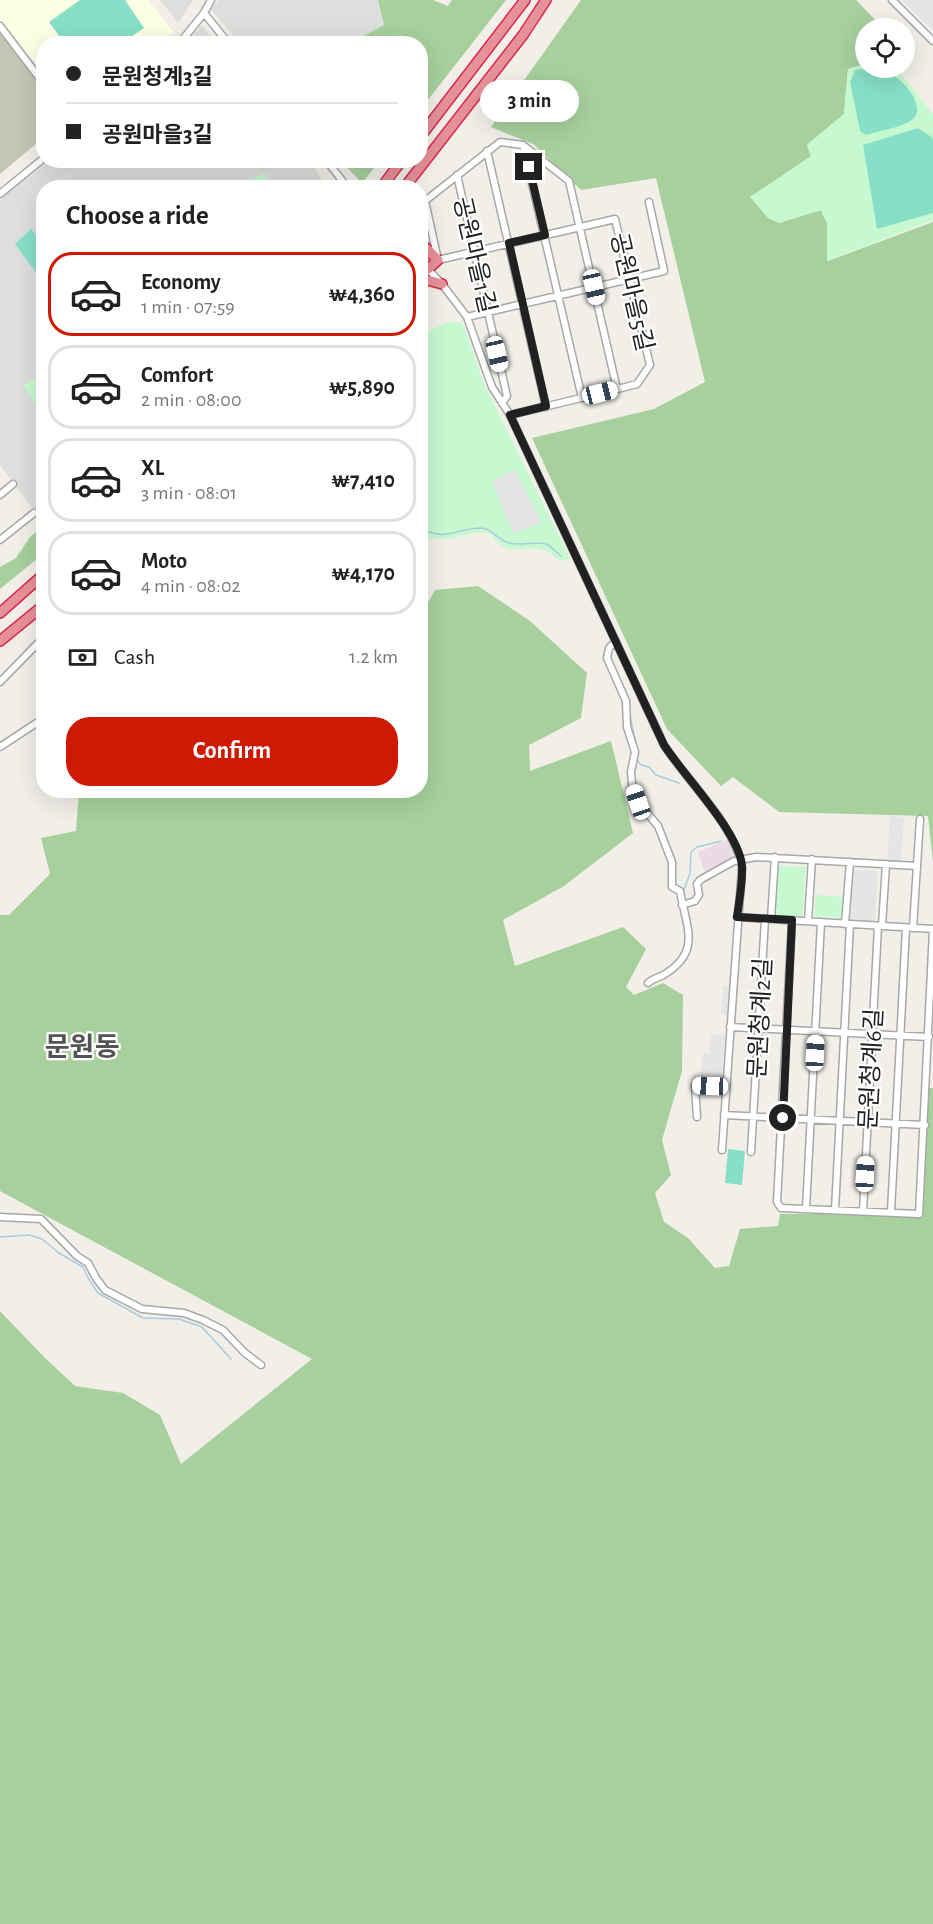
<!DOCTYPE html>
<html lang="en">
<head>
<meta charset="utf-8">
<style>
  body { margin:0; font-family:"Alegreya Sans","Noto Sans KR",sans-serif; background:#f2f2f2; color:#222; height:100vh; display:flex; flex-direction:column; font-size:22px; white-space:nowrap }
  * { box-sizing:border-box; margin:0 }
  p { font-size:20px; color:#767676 }
  .icon { flex:none; width:33px; height:33px; fill:none; stroke:currentColor; stroke-width:2; stroke-linecap:round; stroke-linejoin:round }
  .map { position:relative; flex:1; overflow:hidden }
  .side { position:absolute; left:36px; top:180px; width:392px; height:618px; display:flex; flex-direction:column; background:#fff; border-radius:24px; box-shadow:0 6px 24px #0002 }
  .side>* { flex:none }
  .top-card { position:absolute; left:36px; top:36px; width:392px; height:132px; border-radius:24px; box-shadow:0 6px 24px #0002; display:grid; align-content:center; height:132px; padding:0 30px; background:#fff }
  .buttons { position:absolute; left:855px; top:18px; display:grid; gap:12px }
  .buttons a { display:grid; place-items:center; width:60px; height:60px; border-radius:50%; background:#fff; box-shadow:0 6px 24px #0002; font-size:30px }
  .end { position:absolute; width:27px; height:27px; margin:-14px; border:8px solid #212121; background:#fff; box-shadow:0 0 0 3px #fff }
  .from { border-radius:50% }
  .bubble { position:absolute; height:42px; border-radius:21px; background:#fff; box-shadow:0 6px 24px #0002; font-size:20px; font-weight:600; line-height:42px; text-align:center }
  .car { position:absolute; width:18px; height:36px; margin:-18px -9px; border-radius:8px; box-shadow:0 0 4px 2px #0007; background:linear-gradient(#fff 24%,#345 0 40%,#fff 0 76%,#345 0 86%,#fff 0) }
  .top-card b { display:flex; align-items:center; gap:21px; height:57px; font-size:22px }
  .top-card b+b { border-top:2px solid #e0e0e0 }
  .top-card i { width:15px; height:15px; background:#222 }
  ul { padding:0; list-style:none }
  li { display:flex; align-items:center; gap:18px; height:84px; margin:0 12px 9px; padding:0 18px; border:3px solid #e0e0e0; border-radius:24px }
  li div { flex:1 }
  li b { display:block; font-size:22px }
  li em { font-style:normal; font-weight:600 }
  li.active { border-color:#d01902 }
  li>.icon { width:54px; height:54px; stroke-width:1.5 }
  h2 { padding:0 30px; font-size:27px; line-height:72px }
  .pay { display:flex; align-items:center; gap:15px; height:66px; padding:0 30px; font-size:22px }
  .pay p { margin-inline-start:auto }
  .button { display:flex; gap:12px; margin-top:auto; padding:12px 30px }
  .button a { flex:1; height:69px; border-radius:24px; background:#d01902; color:#fff; font-size:24px; font-weight:600; line-height:69px; text-align:center }
  .map>svg:first-child { display:block }
  .residential { fill:#dfdede }
  .industrial { fill:#eadae5 }
  .education { fill:#fcffe3 }
  .construction { fill:#c4c6b3 }
  .forest { fill:#a7d09d }
  .park { fill:#c7f9d0 }
  .pitch { fill:#87dfc7 }
  .parking { fill:#e5e5e5 }
  .lines { fill:none; stroke-linecap:round; stroke-linejoin:round }
  .stream { stroke:#a9ccde; stroke-width:1.5 }
  .minor-casing { stroke:#a8a8a8; stroke-width:9 }
  .highway-casing { stroke:#da2a53; stroke-width:12 }
  .minor { stroke:#fff; stroke-width:6 }
  .highway { stroke:#e79198; stroke-width:9 }
  .route { stroke:#212121; stroke-width:8 }
  .labels { text-anchor:middle; stroke-width:4.5; stroke-linejoin:round; paint-order:stroke }
  .street-label { font-size:24px; fill:#212121; stroke:#fff }
  .quarter-label { font-size:27px; font-weight:bold; fill:#545454; stroke:#fff }
</style>
</head>
<body>
<div class="map">
<svg width="933" height="1924" viewBox="0 0 933 1924">
  <rect width="100%" height="100%" fill="#f1efe8"/>
  <path class="residential" d="M160 0H193L178 23Z
    M218 0H378L384 25 350 43H240L211 10Z
    M202 25 216 43H186Z
    M49 161H310L324 183 321 188H44V519L41 520 0 465V200Z"/>
  <path class="industrial" d="M729 839 734 860 705 874 698 852Z"/>
  <path class="education" d="M0 0H148L174 32 163 43 44 44 43 73 0 19Z"/>
  <path class="construction" d="M0 30 44 87 43 138 0 174Z"/>
  <path class="forest" d="M378 0H433L448 6 452 0H506L420 110V44L350 43 384 25Z
    M581 0H856L883 28H866L865 64 848 69 844 114 807 145 811 156 779 223 821 210 827 223 828 261 933 222V862L928 816 779 812 733 777 721 786 667 729 532 438 654 409 705 382 656 178 581 190 533 144 491 127Z
    M341 161H380L362 183Z
    M43 527V554L0 589V567L16 558 30 537Z
    M478 586 530 621 587 673 581 718 529 745 530 771 611 741 633 833 564 886 503 920 515 966 623 927 646 949 626 987 634 995 663 983 683 995 682 1071 662 1140 671 1175 655 1193 664 1222 688 1238 715 1268 729 1266 740 1229 778 1226 780 1214H920L929 1088H933V1924H0V1311L44 1357 75 1386 123 1393 160 1415 181 1464 312 1359 0 1191V915H9L50 874 41 838 76 831 79 791 420 790V617L435 590Z"/>
  <path class="park" d="M865 64 866 68H896L933 114V220L827 261V223L821 210 779 223 768 218 750 197 811 156 807 145 844 114 848 69Z
    M263 173 271 187H251L248 182Z
    M460 322 464 326 484 384 570 558 561 561C556 557 550 552 544 550 522 543 507 560 491 534 464 527 453 549 420 534V340C430 328 443 321 460 322Z
    M35 378 43 392V416L23 385Z
    M776 866 806 867 802 919 772 916Z
    M816 895 843 897 842 918 814 916Z"/>
  <path class="pitch" d="M80 0H125L144 28 122 43H64L49 22Z
    M875 68C893 68 926 100 915 117 907 127 878 131 866 135L860 131 850 82 855 70Z
    M918 128 933 138V213L877 229 863 145Z
    M31 229 43 243V277L41 279 15 244Z
    M728 1149 745 1151 742 1185 725 1183Z"/>
  <path class="parking" d="M902 0H933V31Z
    M515 470 542 523 513 533 492 481Z
    M890 816 904 817 901 862 887 861Z
    M851 869 878 871 875 923 848 921Z
    M723 986 729 987 727 1015 721 1014Z
    M711 1034 725 1035 722 1076 701 1074 703 1053 709 1054Z"/>
  <g class="lines">
    <path class="stream" d="M420 528C447 542 453 529 480 528 491 528 494 536 504 541 518 548 532 540 546 544 551 546 556 552 561 556
      M629 712 637 748V760L641 765 649 767 656 775 679 783
      M683 893 690 873 691 852 697 847 721 841
      M0 1237 29 1235 42 1239 59 1253 83 1267 88 1278 98 1293 143 1318 179 1319 202 1327 231 1359"/>
    <defs>
      <path id="minor" d="M892 0 933 41
        M204 13 229 44
        M0 26 44 84
        M179 44 204 13 211 0
        M523 145 582 398
        M487 151 546 407
        M326 160 348 188
        M457 175 507 396 502 403
        M0 194 44 158
        M420 261 442 284 467 317 492 387 510 415 664 745C688 783 734 823 742 867L722 1150
        M467 317 664 271 649 202
        M510 415C552 405 595 395 637 384L650 365 615 219C556 233 497 246 438 260L425 201 500 142 523 145 569 181 617 389
        M0 495 13 484
        M0 540 34 513
        M616 641 609 648 607 658 626 701 627 727 635 752 631 772 632 784 638 802 658 826 672 862V887L680 891C686 927 702 951 665 974 659 978 653 978 648 983
        M0 682 44 637
        M0 747 44 718
        M682 905 695 901 699 895 697 884 700 880 734 861 756 857 917 866
        M737 917 933 929
        M771 919 775 857
        M792 920 777 1202 781 1208 919 1214 933 930
        M808 921 812 859
        M845 924 850 862
        M882 926 886 864
        M913 928 920 819
        M730 1027 929 1037
        M724 1115 925 1125
        M697 1117 695 1086 726 1087
        M751 1152 765 919
        M806 1209 821 922
        M835 1210 850 924
        M863 1211 878 926
        M891 1212 906 928
        M0 1217 41 1219 77 1256 88 1263 96 1278 105 1290 142 1309 184 1313 203 1320 223 1330 245 1353 261 1365"/>
      <path id="highway" d="M420 137 525 0
        M381 188 402 160
        M404 188 523 35 546 0
        M420 242 438 260 428 269
        M420 278 442 284
        M0 613 44 574
        M0 641 44 605"/>
    </defs>
    <use href="#minor" class="minor-casing"/>
    <use href="#highway" class="highway-casing"/>
    <use href="#minor" class="minor"/>
    <use href="#highway" class="highway"/>
  </g>
  <g class="lines">
    <path class="route" d="M529 167 545 235 509 243 546 406 510 415 664 745C684 776 739 832 742 866 743 882 739 901 737 917L792 920 783 1118"/>
  </g>
  <g class="labels">
    <g class="street-label">
      <text transform="translate(475 255) rotate(77)" y="8">공원마을1길</text>
      <text transform="translate(632 292) rotate(77)" y="8">공원마을5길</text>
      <text transform="translate(760 1018) rotate(-87)" y="8">문원청계2길</text>
      <text transform="translate(871 1069) rotate(-87)" y="8">문원청계6길</text>
    </g>
    <g class="quarter-label">
      <text x="82" y="1056">문원동</text>
    </g>
  </g>
</svg>
<div class="buttons">
<a><svg class="icon" aria-label="locate" viewBox="0 0 24 24"><circle cx="12" cy="12" r="6"/><path d="M12 2v4M12 18v4M2 12h4M18 12h4"/></svg></a>
</div>
<i class="end from" style="left:783px;top:1118px"></i>
<i class="end" style="left:529px;top:167px"></i>
<div class="bubble" style="left:480px;top:80px;width:99px">3 min</div>
<i class="car" style="left:594px;top:287px;rotate:167deg"></i>
<i class="car" style="left:497px;top:354px;rotate:167deg"></i>
<i class="car" style="left:600px;top:393px;rotate:76deg"></i>
<i class="car" style="left:638px;top:802px;rotate:341deg"></i>
<i class="car" style="left:815px;top:1053px;rotate:3deg"></i>
<i class="car" style="left:710px;top:1086px;rotate:272deg"></i>
<i class="car" style="left:865px;top:1174px;rotate:3deg"></i>
<div class="top-card">
<b><i class="from"></i>문원청계3길</b>
<b><i></i>공원마을3길</b>
</div>
<section class="side">
<h2>Choose a ride</h2>
<ul>
<li class="active"><svg class="icon" aria-label="car" viewBox="0 0 24 24"><path d="M5 17H2v-5l4-1 3-4h7l3 4 3 1v5h-3M9 17h6M6 11h13"/><circle cx="7" cy="17" r="2"/><circle cx="17" cy="17" r="2"/></svg><div><b>Economy</b><p>1 min · 07:59</p></div><em>₩4,360</em></li>
<li><svg class="icon" aria-label="car" viewBox="0 0 24 24"><path d="M5 17H2v-5l4-1 3-4h7l3 4 3 1v5h-3M9 17h6M6 11h13"/><circle cx="7" cy="17" r="2"/><circle cx="17" cy="17" r="2"/></svg><div><b>Comfort</b><p>2 min · 08:00</p></div><em>₩5,890</em></li>
<li><svg class="icon" aria-label="car" viewBox="0 0 24 24"><path d="M5 17H2v-5l4-1 3-4h7l3 4 3 1v5h-3M9 17h6M6 11h13"/><circle cx="7" cy="17" r="2"/><circle cx="17" cy="17" r="2"/></svg><div><b>XL</b><p>3 min · 08:01</p></div><em>₩7,410</em></li>
<li><svg class="icon" aria-label="car" viewBox="0 0 24 24"><path d="M5 17H2v-5l4-1 3-4h7l3 4 3 1v5h-3M9 17h6M6 11h13"/><circle cx="7" cy="17" r="2"/><circle cx="17" cy="17" r="2"/></svg><div><b>Moto</b><p>4 min · 08:02</p></div><em>₩4,170</em></li>
</ul>
<div class="pay"><svg class="icon" aria-label="cash" viewBox="0 0 24 24"><path d="M3 7h18v10H3z"/><circle cx="12" cy="12" r="2"/></svg>Cash<p>1.2 km</p></div>
<div class="button"><a>Confirm</a></div>
</section>
</div>
</body>
</html>
